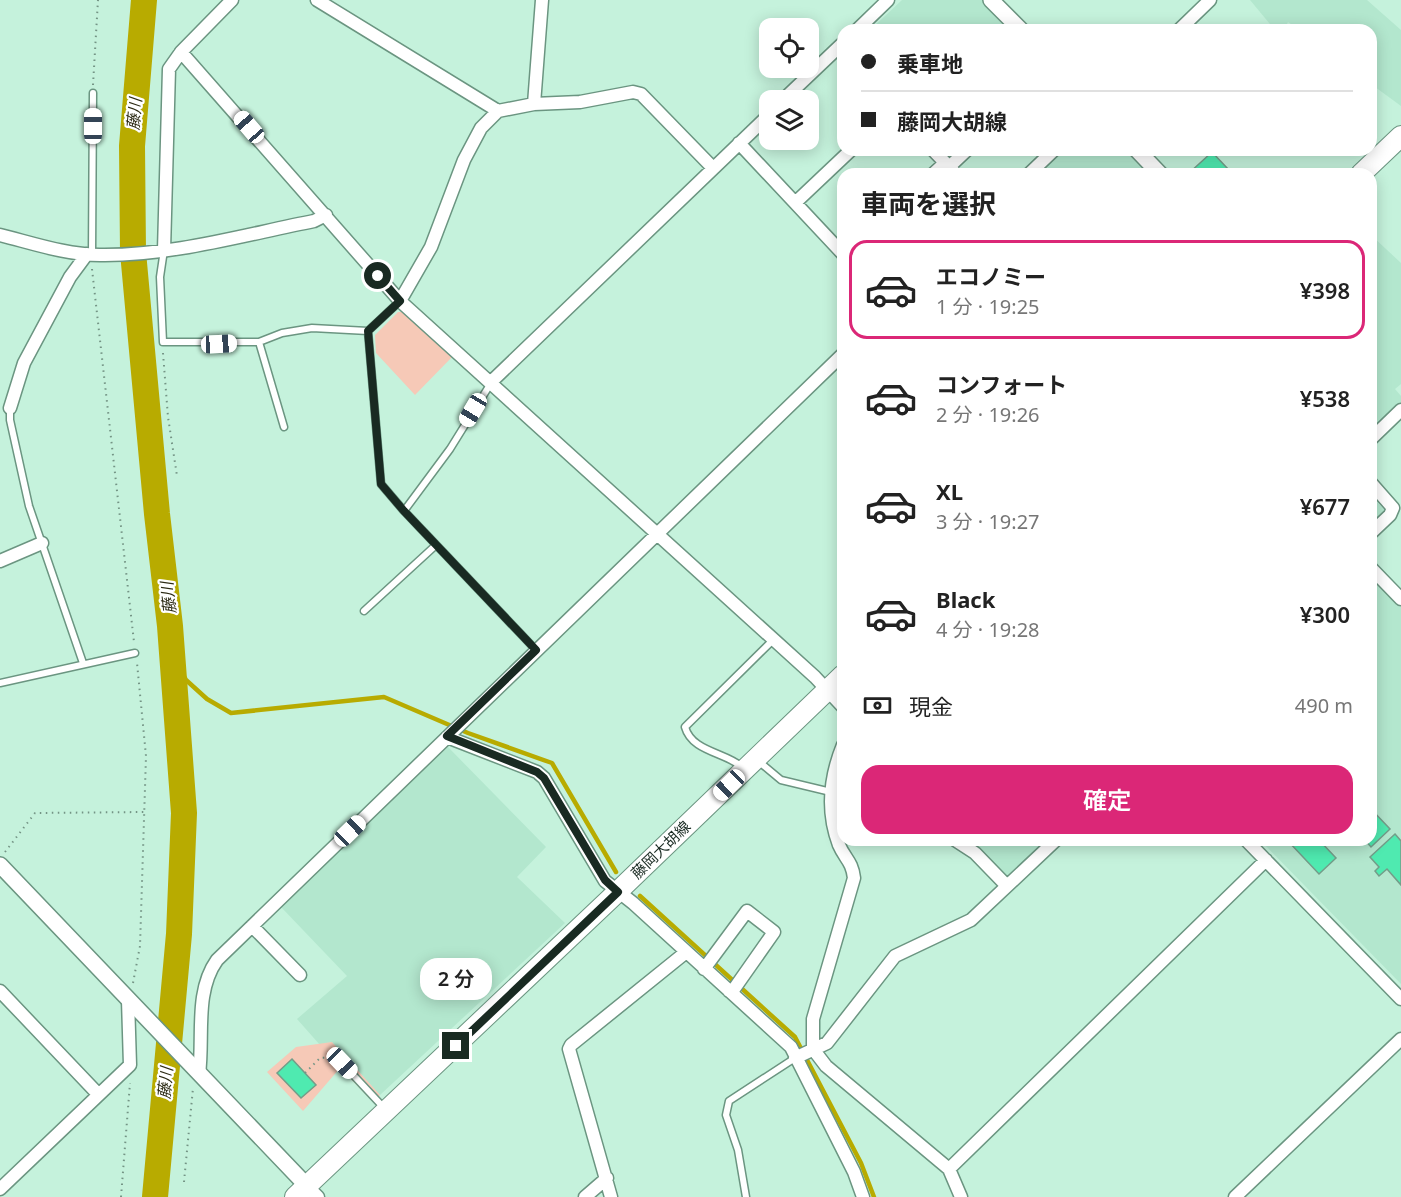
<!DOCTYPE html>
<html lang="ja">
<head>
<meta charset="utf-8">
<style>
  body { margin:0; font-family:"Noto Sans","Noto Sans JP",sans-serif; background:#f2f2f2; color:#222; height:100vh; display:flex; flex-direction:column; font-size:22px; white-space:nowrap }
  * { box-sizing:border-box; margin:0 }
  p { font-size:20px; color:#767676 }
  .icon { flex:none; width:33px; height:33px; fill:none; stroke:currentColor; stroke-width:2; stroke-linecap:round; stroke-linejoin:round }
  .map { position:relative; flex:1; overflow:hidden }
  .side { position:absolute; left:837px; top:168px; width:540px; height:678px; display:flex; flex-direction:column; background:#fff; border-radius:18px; box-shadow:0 3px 15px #0003 }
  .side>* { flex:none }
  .banner { position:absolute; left:837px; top:24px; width:540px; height:132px; border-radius:18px; box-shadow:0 3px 15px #0003; display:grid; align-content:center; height:132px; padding:0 24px; background:#fff }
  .controls { position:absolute; left:759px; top:18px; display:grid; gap:12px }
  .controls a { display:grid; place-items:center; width:60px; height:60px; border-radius:12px; background:#fff; box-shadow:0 3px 15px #0003; font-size:30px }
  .end { position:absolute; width:27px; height:27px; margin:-14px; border:8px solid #192a22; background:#fff; box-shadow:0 0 0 3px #fff }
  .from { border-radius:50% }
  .bubble { position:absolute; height:42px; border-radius:18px; background:#fff; box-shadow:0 3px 15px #0003; font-size:20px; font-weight:600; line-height:42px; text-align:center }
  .car { position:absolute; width:18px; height:36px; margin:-18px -9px; border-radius:8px; box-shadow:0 0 4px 2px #0007; background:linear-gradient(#fff 24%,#345 0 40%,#fff 0 76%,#345 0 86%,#fff 0) }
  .banner b { display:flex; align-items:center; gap:21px; height:57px; font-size:22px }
  .banner b+b { border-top:2px solid #e0e0e0 }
  .banner i { width:15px; height:15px; background:#222 }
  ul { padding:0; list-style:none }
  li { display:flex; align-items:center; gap:18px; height:99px; margin:0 12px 9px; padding:0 12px; border:3px solid transparent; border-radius:18px }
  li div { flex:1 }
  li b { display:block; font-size:22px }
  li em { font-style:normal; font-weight:600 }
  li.current { border-color:#db2777 }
  li>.icon { width:54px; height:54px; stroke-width:1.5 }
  h2 { padding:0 24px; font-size:27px; line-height:72px }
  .pay { display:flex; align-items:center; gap:15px; height:66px; padding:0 24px; font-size:22px }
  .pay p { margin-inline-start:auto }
  .action { display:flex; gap:12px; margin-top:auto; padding:12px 24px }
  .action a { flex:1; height:69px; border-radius:18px; background:#db2777; color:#fff; font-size:24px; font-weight:600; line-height:69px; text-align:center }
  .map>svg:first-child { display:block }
  .built { fill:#b3e7ce }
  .green { fill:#f6c9b7 }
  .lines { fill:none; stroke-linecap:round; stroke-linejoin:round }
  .stream { stroke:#b8ab00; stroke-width:4.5 }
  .river { stroke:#b8ab00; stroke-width:26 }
  .building { fill:#4feab0; stroke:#739d89; stroke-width:1.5 }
  .service-casing { stroke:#6b9581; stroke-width:9 }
  .minor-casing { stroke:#6b9581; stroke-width:15 }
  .tertiary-casing { stroke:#6b9581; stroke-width:18 }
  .primary-casing { stroke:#6b9581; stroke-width:22 }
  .path { stroke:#749485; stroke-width:2; stroke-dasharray:1.5 4.5; stroke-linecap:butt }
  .service { stroke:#fff; stroke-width:6 }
  .minor { stroke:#fff; stroke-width:12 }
  .tertiary { stroke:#fff; stroke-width:15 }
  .primary { stroke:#fff; stroke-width:20 }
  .route { stroke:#192a22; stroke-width:8 }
  .labels { text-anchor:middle; stroke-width:4.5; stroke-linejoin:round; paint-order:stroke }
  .street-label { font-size:15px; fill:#192a22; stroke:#fff }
  .water-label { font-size:16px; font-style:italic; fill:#2d2b15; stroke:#fff }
</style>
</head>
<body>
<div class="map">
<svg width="1401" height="1197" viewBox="0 0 1401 1197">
  <rect width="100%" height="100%" fill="#c5f2dc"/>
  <path class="built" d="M902 0H982L1010 30H870Z
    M1250 0H1367L1401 30V106L1371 84V30H1299L1288 22 1284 30H1275Z
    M1060 150H1128L1150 174H1036Z
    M1371 235 1401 263V384L1395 389 1401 396V404L1371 433Z
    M1371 496 1386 511 1371 527Z
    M1371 575 1401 607V984L1260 840H1371Z
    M448 747 546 847 517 877 565 923 380 1095 332 1042 320 1045 297 1019 347 976 281 907Z
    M963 840H1046L1009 875H1004Z"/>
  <path class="green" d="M398 312H403L452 357 415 395 376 353 375 335Z
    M332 1042 380 1095 373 1102 340 1068 303 1111 267 1072 296 1047Z"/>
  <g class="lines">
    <path class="stream" d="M173 658 186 680 207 699 231 713 384 697 468 733 552 763 616 872
      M640 896 795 1037 861 1163 874 1197"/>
    <path class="river" d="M144 0 132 146 133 252 157 514 170 626 184 813 179 934 155 1197"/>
  </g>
  <path class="building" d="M1212 152 1228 169 1223 174H1188Z
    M1371 809 1390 829 1371 847 1365 840H1371Z
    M1395 834 1401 841V885L1387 869 1379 876 1375 871 1379 867 1370 857Z
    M1287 840H1319L1336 858 1319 874Z
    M292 1059 316 1085 301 1098 277 1073Z"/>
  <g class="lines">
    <defs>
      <path id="service" d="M164 250 160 277 163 342H259L282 333 312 328 368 331
        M92 255 93 93
        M400 301 368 331 381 484 404 511 536 650
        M259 342 284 427
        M10 408V420L29 506 83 663
        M404 511 450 449 491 383
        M364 611 436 545
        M0 683 135 653
        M757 760 781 780 831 792
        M742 767C725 752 692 752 685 727L773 640
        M342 1063 385 1109
        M746 1197 738 1150 726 1115 729 1101 795 1058"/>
      <path id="minor" d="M317 0 498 111
        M857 30 888 0
        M1179 30 1210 0
        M181 52 400 301 815 677 843 707
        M783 100 843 43
        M534 104 580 102 633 92 641 94 713 168
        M739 143 843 254
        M933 150 956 174
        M949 167 967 150
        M933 174 945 163
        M1029 174 1054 150
        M796 202 851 150
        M0 235C32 243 67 255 100 255 171 256 243 235 314 221L326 215
        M164 250 169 69 181 52 232 0
        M400 301 431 247 464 160 481 128 498 111 534 104 542 0
        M491 382 770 114
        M10 408 24 363 70 277 87 254
        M1371 439 1401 410
        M1371 483 1393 508 1390 515 1371 533
        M0 561 42 543
        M1371 568 1401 599
        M447 737 537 772 544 778 605 881 633 903 791 1047 854 1172 863 1197
        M843 745C830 777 826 811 839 845 845 859 852 861 854 878L813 1019V1049L826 1066 949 1169 961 1197
        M955 840 975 853 1007 886
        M1246 840 1401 999
        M252 926 300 975
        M704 969 747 911 774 932 734 989 729 991
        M0 991 98 1094
        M795 1058 827 1043 895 956 971 920 1056 840
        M199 1074C204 1038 194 992 217 960L843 354
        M949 1169 1266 860
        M307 1186 318 1197
        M0 1189 130 1065 128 1000
        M585 1197 607 1178
        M611 1197 569 1049 571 1045 685 953
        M1235 1197 1401 1039"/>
      <path id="tertiary" d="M991 0 1021 30
        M1137 150 1160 174
        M0 865 307 1186"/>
      <path id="primary" d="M1361 174 1401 136
        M295 1197 610 899 843 675"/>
    </defs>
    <use href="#service" class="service-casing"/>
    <use href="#minor" class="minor-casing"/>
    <use href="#tertiary" class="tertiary-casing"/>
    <use href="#primary" class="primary-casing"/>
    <path class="path" d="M93 85 98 0
      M92 269 134 642
      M163 353 168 417 177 476
      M5 852 35 813 145 812
      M133 983 140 946 146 756 137 663
      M305 1073 320 1058 335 1057
      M184 1182 193 1088
      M121 1197 130 1083"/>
    <use href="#service" class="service"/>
    <use href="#minor" class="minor"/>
    <use href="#tertiary" class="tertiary"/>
    <use href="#primary" class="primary"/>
  </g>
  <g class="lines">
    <path class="route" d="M378 276 400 301 368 331 381 484 404 511 536 650 447 736 537 772 544 778 605 880 618 892 456 1046"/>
  </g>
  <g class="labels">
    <g class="street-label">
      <text transform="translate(661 850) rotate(-44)" y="5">藤岡大胡線</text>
    </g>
    <g class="water-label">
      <text transform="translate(134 114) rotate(-85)" y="6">藤川</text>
      <text transform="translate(168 598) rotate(-96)" y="6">藤川</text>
      <text transform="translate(165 1083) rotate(-85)" y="6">藤川</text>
    </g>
  </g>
</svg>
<div class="controls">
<a><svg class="icon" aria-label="locate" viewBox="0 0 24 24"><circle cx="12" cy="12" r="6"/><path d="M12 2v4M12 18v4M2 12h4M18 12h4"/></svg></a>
<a><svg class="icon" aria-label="layers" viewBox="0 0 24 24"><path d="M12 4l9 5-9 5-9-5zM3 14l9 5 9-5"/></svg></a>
</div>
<i class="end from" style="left:378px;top:276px"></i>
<i class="end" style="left:456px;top:1046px"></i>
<div class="bubble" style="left:420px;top:958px;width:72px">2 分</div>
<i class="car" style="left:93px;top:126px;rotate:0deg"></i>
<i class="car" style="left:249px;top:127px;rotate:319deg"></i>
<i class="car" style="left:219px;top:344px;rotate:87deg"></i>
<i class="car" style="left:473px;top:410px;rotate:211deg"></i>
<i class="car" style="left:729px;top:785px;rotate:226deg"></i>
<i class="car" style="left:350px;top:831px;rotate:46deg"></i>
<i class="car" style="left:342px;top:1063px;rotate:136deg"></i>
<div class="banner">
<b><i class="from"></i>乗車地</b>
<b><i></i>藤岡大胡線</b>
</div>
<section class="side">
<h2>車両を選択</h2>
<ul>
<li class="current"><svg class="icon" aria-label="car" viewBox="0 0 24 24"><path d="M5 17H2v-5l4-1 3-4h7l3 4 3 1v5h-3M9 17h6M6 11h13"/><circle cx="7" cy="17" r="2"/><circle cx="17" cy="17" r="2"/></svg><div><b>エコノミー</b><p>1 分 · 19:25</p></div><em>¥398</em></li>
<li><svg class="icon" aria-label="car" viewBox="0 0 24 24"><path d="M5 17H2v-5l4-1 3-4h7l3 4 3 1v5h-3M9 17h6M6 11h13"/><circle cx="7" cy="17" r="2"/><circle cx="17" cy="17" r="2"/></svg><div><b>コンフォート</b><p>2 分 · 19:26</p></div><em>¥538</em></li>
<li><svg class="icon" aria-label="car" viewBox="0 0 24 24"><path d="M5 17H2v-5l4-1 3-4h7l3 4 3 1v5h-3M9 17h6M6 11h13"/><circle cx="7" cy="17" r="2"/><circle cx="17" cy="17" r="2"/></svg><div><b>XL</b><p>3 分 · 19:27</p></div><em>¥677</em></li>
<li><svg class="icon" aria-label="car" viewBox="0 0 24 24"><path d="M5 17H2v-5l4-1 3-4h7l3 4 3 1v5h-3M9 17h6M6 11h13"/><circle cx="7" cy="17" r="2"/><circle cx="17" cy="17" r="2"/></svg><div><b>Black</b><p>4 分 · 19:28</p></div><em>¥300</em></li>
</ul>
<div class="pay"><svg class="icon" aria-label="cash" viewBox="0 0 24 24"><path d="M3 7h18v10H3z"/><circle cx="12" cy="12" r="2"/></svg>現金<p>490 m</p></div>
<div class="action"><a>確定</a></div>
</section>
</div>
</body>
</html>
